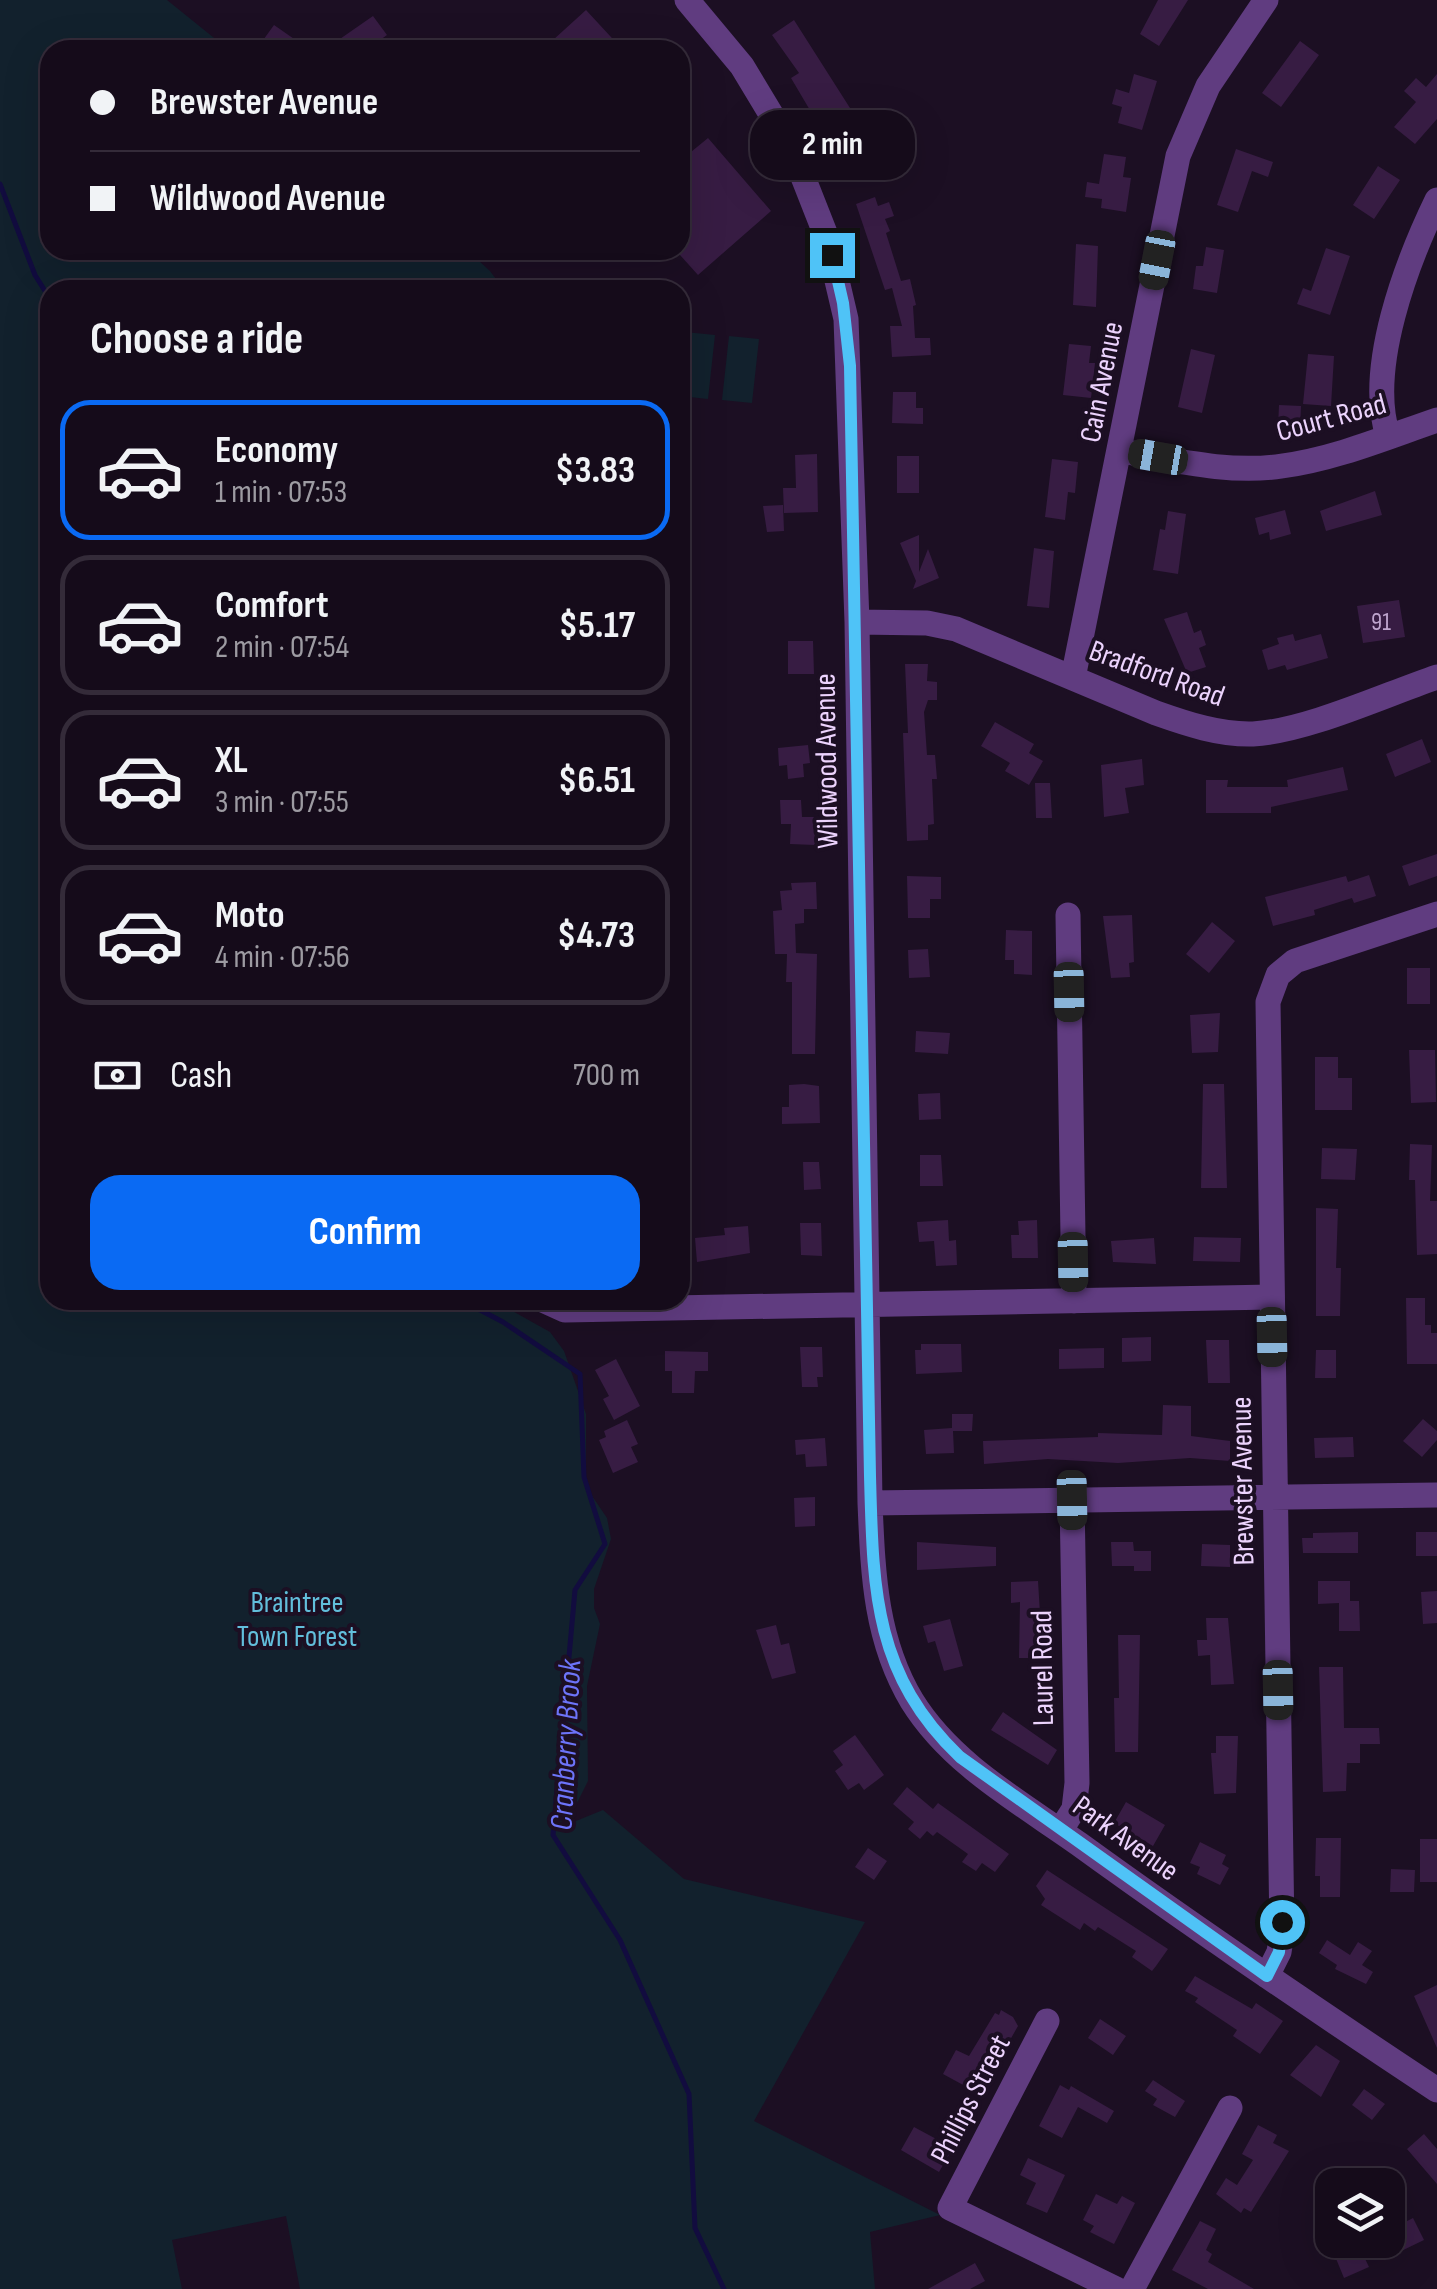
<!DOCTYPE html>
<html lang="en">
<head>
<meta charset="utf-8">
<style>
  body { margin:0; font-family:"Sofia Sans Condensed",sans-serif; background:#1e1423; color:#f1f3f6; height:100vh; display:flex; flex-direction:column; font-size:38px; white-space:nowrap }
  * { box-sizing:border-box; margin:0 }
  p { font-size:32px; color:#9d9ba2 }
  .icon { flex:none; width:55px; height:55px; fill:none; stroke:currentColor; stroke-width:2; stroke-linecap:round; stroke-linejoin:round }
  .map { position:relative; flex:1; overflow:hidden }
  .sheet { position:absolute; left:40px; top:280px; width:650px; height:1030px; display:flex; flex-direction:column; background:#150b1a; border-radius:30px; box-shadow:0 10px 40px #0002,0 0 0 2px #342b39 }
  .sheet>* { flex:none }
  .hud { position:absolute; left:40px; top:40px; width:650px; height:220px; border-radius:30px; box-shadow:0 10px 40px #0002,0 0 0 2px #342b39; display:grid; align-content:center; height:220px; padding:0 50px; background:#150b1a }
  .buttons { position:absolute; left:1315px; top:2168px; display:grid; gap:20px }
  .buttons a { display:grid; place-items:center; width:90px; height:90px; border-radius:20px; background:#150b1a; box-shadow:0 10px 40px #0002,0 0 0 2px #342b39; font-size:50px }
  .end { position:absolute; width:45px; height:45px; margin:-22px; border:12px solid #4fc3f7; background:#111; box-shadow:0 0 0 5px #111 }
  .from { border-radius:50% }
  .bubble { position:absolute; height:70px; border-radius:30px; background:#150b1a; box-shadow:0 10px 40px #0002,0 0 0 2px #342b39; font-size:32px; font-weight:700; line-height:70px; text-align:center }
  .car { position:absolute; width:30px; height:60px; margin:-30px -15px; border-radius:12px; box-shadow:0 0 8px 2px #0007; background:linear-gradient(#222 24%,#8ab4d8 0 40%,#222 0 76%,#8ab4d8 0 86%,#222 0) }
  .hud b { display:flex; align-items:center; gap:35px; height:95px; font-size:38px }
  .hud b+b { border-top:2px solid #342b39 }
  .hud i { width:25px; height:25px; background:#f1f3f6 }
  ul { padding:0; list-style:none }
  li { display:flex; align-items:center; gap:30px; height:140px; margin:0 20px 15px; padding:0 30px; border:5px solid #342b39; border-radius:30px }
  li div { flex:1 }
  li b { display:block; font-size:38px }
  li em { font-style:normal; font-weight:700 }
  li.current { border-color:#0a6af3 }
  li>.icon { width:90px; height:90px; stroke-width:1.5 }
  h2 { padding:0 50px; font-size:45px; line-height:120px }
  .pay { display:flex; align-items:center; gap:25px; height:110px; padding:0 50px; font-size:38px }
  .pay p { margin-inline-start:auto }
  .cta { display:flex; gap:20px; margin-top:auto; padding:20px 50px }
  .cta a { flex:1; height:115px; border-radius:30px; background:#0a6af3; color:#fff; font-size:40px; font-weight:700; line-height:115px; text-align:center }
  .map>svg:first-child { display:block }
  .green { fill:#12212d }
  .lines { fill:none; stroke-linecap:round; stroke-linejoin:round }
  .stream { stroke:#120c3f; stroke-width:5 }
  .building { fill:#371c43 }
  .minor { stroke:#603c80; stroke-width:25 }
  .route { stroke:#4fc3f7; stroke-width:12 }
  .labels { text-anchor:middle; stroke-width:8; stroke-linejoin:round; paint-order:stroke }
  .number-label { font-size:25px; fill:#bfa5ce }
  .street-label { font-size:30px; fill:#ecd3fd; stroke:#1c0f23 }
  .park-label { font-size:30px; fill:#62bedb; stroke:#1c0f23 }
  .water-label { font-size:32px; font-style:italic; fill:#6d74f9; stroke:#1c0f23 }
</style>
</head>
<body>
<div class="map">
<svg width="1437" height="2289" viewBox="0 0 1437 2289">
  <rect width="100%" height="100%" fill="#1c0f23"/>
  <path class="green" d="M0 0H167L229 50H50V250H467L490 271 504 290H50V1300H493L550 1332 564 1351 586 1414V1487L607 1518 611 1539 594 1589V1608L600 1624 587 1686 588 1781 566 1825 603 1810 684 1879 865 1922 754 2121 940 2215 870 2232 875 2289H300L286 2216 172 2240 182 2289H0Z
    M685 332 715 335 708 399 680 396Z
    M729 336 759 339 752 403 722 400Z"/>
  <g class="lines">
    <path class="stream" d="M0 184 35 275 50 299
      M391 1300 402 1309 458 1300
      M461 1300 503 1322 580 1374 584 1477 605 1544 575 1590 553 1835 620 1940 689 2094 695 2228 724 2289"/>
  </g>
  <path class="building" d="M1158 0H1188L1159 46 1140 34Z
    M586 10 623 50H542Z
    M373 16 387 35 366 50H343L337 41Z
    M794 20 857 119 861 117 885 171 863 181 829 108 814 117 791 78 799 73 772 35Z
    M274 25 310 50H270L261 43Z
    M1300 41 1319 55 1281 107 1262 93Z
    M1134 74 1157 81 1142 130 1118 123 1122 107 1112 104 1116 89 1129 93Z
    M1437 74V119L1415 144 1394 127 1416 102 1404 91 1416 78 1426 87Z
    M708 138 771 211 698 275 680 255V161Z
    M1236 149 1273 162 1268 177 1252 171 1238 212 1217 205Z
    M1104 154 1126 157 1123 177 1131 178 1126 212 1101 208 1102 199 1085 197 1087 182 1099 184Z
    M1378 166 1400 180 1374 219 1353 205Z
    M875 197 878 206 889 202 894 216 885 219 890 231 886 233 901 281 910 279 916 305 913 306 915 338H930L931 355 892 357 890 326H902L892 288 885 290 856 204Z
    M1076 244 1098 246 1096 307 1073 305Z
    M1206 247 1224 250 1217 293 1193 289 1196 266H1203Z
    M1326 248 1350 256 1330 315 1297 304 1303 288 1311 291Z
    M1069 344 1091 346 1089 363H1095L1091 398 1063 395Z
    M1191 349 1215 355 1202 413 1178 407Z
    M1308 354 1334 356 1331 406 1303 404Z
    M893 392H916V408H923V424L892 423Z
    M1279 405 1301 406 1300 429 1278 428Z
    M817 454 818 512 784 513 783 488H796L795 455Z
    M897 456H919V493H897Z
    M1052 459 1078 462 1075 493 1068 492 1065 520 1045 517Z
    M1375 491 1382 515 1326 531 1320 511Z
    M783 505 784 531 767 532 763 506Z
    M1285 510 1291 534 1270 540 1269 532 1259 535 1255 518Z
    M1168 511 1186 514 1178 574 1153 570 1160 529 1165 530Z
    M919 535V572L928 549 939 578 913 589 916 581 900 543Z
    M1034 548 1054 551 1049 608 1027 606Z
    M1399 600 1405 637 1363 643 1357 606Z
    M1187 612 1194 633 1201 630 1206 645 1199 648 1206 667 1187 673 1164 619Z
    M1293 634 1295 641 1321 634 1328 658 1287 670 1285 665 1268 670 1262 650 1279 644 1277 638Z
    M788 641H813L814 674H788Z
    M905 664H928L927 681 937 682V700H928L924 712 927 755H935L937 779H932L934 824 928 825V840L907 841 903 733H908Z
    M995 722 1034 744 1029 753 1043 761 1029 785 1005 771 1010 763 981 746Z
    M1422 739 1431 762 1395 777 1386 754Z
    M808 745 810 763 803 764 804 777 788 779 787 765 779 766 778 748Z
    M1142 759 1144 785 1125 788 1129 813 1104 817 1101 765Z
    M1343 767 1348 790 1271 807V813H1206V780H1228L1227 787H1288L1287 780Z
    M1035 783H1050L1052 818H1036Z
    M780 800H801L802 817H814L815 845 790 844 791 824H781Z
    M1437 854V876L1409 886 1402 866Z
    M1369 875 1376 896 1354 903 1352 898 1314 910 1315 915 1273 926 1265 897 1346 876 1348 882Z
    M907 876 941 877V899H930V918H908Z
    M816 882 817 909H804V923L795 924 796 953 817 954 815 1054H792V982H786L787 954H775L773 911 782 910 780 891 792 890 791 883Z
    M1132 915 1134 962 1129 963 1130 977 1111 978 1103 916Z
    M1212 922 1235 941 1209 973 1186 954Z
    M1006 930 1032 931V975L1014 974V960H1005Z
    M928 949 930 977 909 978 908 950Z
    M1407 968H1430V1004H1407Z
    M1220 1013 1218 1052 1192 1053 1190 1015Z
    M916 1031 950 1033 948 1054 915 1052Z
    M1409 1050H1435L1436 1102 1411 1103Z
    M1315 1057H1338V1078H1352V1110H1315Z
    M804 1084 819 1086 820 1123 782 1124V1107H789V1085Z
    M1203 1084H1224L1227 1188H1201Z
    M940 1093 941 1119 919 1120 918 1094Z
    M1410 1144 1432 1145 1430 1201H1437V1254L1417 1255 1415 1180H1409Z
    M1322 1148 1357 1149 1355 1180 1321 1179Z
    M920 1155H941L943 1186H920Z
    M803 1162H819L821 1189 804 1190Z
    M1316 1208 1338 1209 1336 1268H1341L1340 1316H1316Z
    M948 1220 949 1241 956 1240 957 1265 936 1266 934 1241 919 1242 917 1222Z
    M1037 1220 1038 1258H1012L1011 1235H1019L1018 1221Z
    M800 1223H821L822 1256 801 1255Z
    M748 1226 750 1253 697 1262 695 1238 725 1235 724 1228Z
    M1194 1237 1241 1238 1240 1262 1193 1261Z
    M1154 1238 1156 1264 1113 1262 1111 1241Z
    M1406 1298H1425V1325H1431V1333H1437V1364H1407Z
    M1151 1337V1361L1122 1362V1338Z
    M1206 1340H1229L1230 1383H1208Z
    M921 1344H961L962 1372 916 1374 915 1350H921Z
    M800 1347H822L823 1377H817L818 1387H802Z
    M1104 1348V1368L1059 1369V1349Z
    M1316 1350H1336V1378H1315Z
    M665 1351 708 1352V1371H695L694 1393H672V1371H665Z
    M616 1359 640 1406 614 1420 603 1399 609 1396 595 1370Z
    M1163 1405 1191 1406V1436L1230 1441V1461L1190 1458 1118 1463 1048 1459 984 1464 983 1441 1098 1437V1433L1162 1435Z
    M952 1414H973L972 1431H953L954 1453 926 1454 924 1430 952 1428Z
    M1423 1419 1437 1431V1440L1422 1457 1403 1441Z
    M627 1420 638 1444 631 1447 638 1462 613 1473 599 1440 606 1437 604 1431Z
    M1353 1437 1354 1457 1315 1458 1314 1438Z
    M825 1438 827 1466 806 1467 805 1454 796 1455 795 1440Z
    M815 1497V1526L795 1527 794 1498Z
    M1358 1532V1553H1303L1302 1538H1313V1533Z
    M1416 1532H1437V1556H1416Z
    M917 1542 996 1547V1566L917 1570Z
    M1111 1542H1133L1134 1551H1151V1571H1134V1566H1112Z
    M1202 1544 1230 1545V1567L1201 1566Z
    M1038 1581 1042 1646 1034 1645V1658H1019L1020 1602 1011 1603V1582Z
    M1318 1581H1350V1601H1359L1360 1631H1339V1603L1318 1604Z
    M1437 1591V1623L1423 1624 1421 1592Z
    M1206 1618H1228L1234 1684 1211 1685 1210 1655 1198 1656 1197 1640H1207Z
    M950 1619 963 1666 944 1671 935 1641 928 1643 923 1626Z
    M776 1625 781 1645 789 1643 796 1673 772 1679 756 1630Z
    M1118 1635H1140L1138 1752H1115L1114 1698H1119Z
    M1319 1667H1343L1344 1728H1379L1380 1744H1360V1763H1347L1346 1791 1323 1792Z
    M1003 1712 1057 1750 1048 1765 991 1730Z
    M855 1735 884 1775 864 1790 859 1783 848 1790 835 1771 843 1765 833 1751Z
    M1216 1736H1238L1236 1793 1214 1794 1211 1753H1216Z
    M907 1787 933 1809 938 1803 1009 1854 995 1872 982 1863 976 1871 962 1862 968 1854 937 1832 933 1836 927 1831 920 1839 908 1829 914 1822 893 1804Z
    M1126 1802 1165 1825 1153 1846 1114 1823Z
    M1316 1838H1341L1340 1897H1320V1876H1315Z
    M1420 1839H1437V1882H1420Z
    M1200 1842 1226 1855 1222 1864 1229 1868 1220 1885 1197 1874 1200 1867 1190 1863Z
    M868 1848 887 1861 874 1880 855 1867Z
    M1391 1869 1415 1870 1414 1892H1390Z
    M1047 1870 1168 1949 1156 1966 1152 1971 1132 1957 1136 1951 1098 1927 1095 1931 1084 1923 1080 1930 1041 1905 1045 1899 1036 1886Z
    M1327 1940 1350 1955 1358 1942 1372 1951 1362 1965 1373 1972 1366 1984 1335 1969 1337 1965 1319 1953Z
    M1195 1976 1252 2009 1256 2003 1283 2021 1260 2054 1233 2036 1237 2030 1195 2002 1198 1998 1185 1991Z
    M1437 1985V2048L1414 1996Z
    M1001 2010 1013 2017 1018 2026 1002 2054 993 2049 979 2076 983 2078 976 2092 943 2074 956 2050 969 2056 995 2013 999 2015Z
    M1100 2019 1126 2036 1113 2055 1088 2038Z
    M1316 2045 1340 2061 1321 2097 1290 2075Z
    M1153 2080 1185 2101 1175 2117 1153 2105 1157 2099 1145 2091Z
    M1060 2085 1069 2090 1071 2086 1114 2111 1107 2123 1078 2107 1062 2138 1039 2126Z
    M1364 2089 1385 2104 1372 2120 1352 2105Z
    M1258 2125 1277 2135 1273 2143 1289 2151 1251 2212 1244 2208 1241 2213 1216 2194 1226 2178 1237 2185 1253 2160 1242 2154Z
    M914 2127 953 2148 939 2172 901 2150Z
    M1424 2134 1437 2149V2184L1407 2149Z
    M1028 2158 1065 2175 1047 2213 1026 2204 1036 2183 1020 2175Z
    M1096 2194 1117 2204 1122 2196 1135 2203 1114 2244 1090 2232 1094 2226 1083 2220Z
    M1413 2218 1424 2240 1397 2253 1388 2231Z
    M1200 2221 1216 2229 1206 2250 1212 2254 1208 2262 1254 2289H1208L1172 2270Z
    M1352 2240H1356L1369 2267 1344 2278 1332 2249Z
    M975 2263 985 2281 970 2289H928Z"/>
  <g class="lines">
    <path class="minor" d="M687 0 742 66 792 149 827 238 846 319 857 622 870 1503C873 1573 875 1639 912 1701 951 1764 1020 1802 1079 1844 1196 1929 1316 2010 1437 2090
      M1388 436C1366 368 1407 262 1437 200
      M1121 451C1174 460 1229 474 1282 466 1335 459 1387 437 1437 420
      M857 622 927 623 956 629 1156 713C1187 724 1220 735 1253 734 1307 731 1384 695 1437 677
      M1073 678 1178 156 1208 86 1266 0
      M1068 915 1074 1301
      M543 1300 565 1310 1272 1297
      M870 1503 1437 1495
      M1060 1831 1074 1809 1077 1783 1072 1500
      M1267 1976 1279 1952 1282 1933 1268 1002 1278 975 1295 961 1437 914
      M1047 2021 950 2208 1116 2289
      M1132 2289 1230 2108"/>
  </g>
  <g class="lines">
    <path class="route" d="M832 255 843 303 850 366 870 1476C873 1588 873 1674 960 1757L1267 1976 1279 1952 1282 1922"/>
  </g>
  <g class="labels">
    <g class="number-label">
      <text x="1381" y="630">91</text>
    </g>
    <g class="street-label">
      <text transform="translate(1101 382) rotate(-79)" y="10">Cain Avenue</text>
      <text transform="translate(1331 417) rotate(-15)" y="10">Court Road</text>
      <text transform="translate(1157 673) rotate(20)" y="10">Bradford Road</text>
      <text transform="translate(826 761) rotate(-91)" y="10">Wildwood Avenue</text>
      <text transform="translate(1242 1481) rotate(-91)" y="10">Brewster Avenue</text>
      <text transform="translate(1042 1668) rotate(-91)" y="10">Laurel Road</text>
      <text transform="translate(1126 1838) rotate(36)" y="10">Park Avenue</text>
      <text transform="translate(970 2099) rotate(-63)" y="10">Phillips Street</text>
    </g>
    <g class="park-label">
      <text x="297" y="1612">Braintree<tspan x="297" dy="34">Town Forest</tspan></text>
    </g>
    <g class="water-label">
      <text transform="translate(565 1745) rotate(-87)" y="11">Cranberry Brook</text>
    </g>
  </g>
</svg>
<div class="buttons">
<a><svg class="icon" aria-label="layers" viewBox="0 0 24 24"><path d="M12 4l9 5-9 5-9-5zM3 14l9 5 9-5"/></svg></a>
</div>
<i class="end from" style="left:1282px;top:1922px"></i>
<i class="end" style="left:832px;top:255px"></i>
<div class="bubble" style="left:750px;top:110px;width:165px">2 min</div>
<i class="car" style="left:1157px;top:260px;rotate:191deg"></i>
<i class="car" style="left:1158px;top:457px;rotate:280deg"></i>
<i class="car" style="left:1069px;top:992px;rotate:179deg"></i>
<i class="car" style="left:1073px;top:1262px;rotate:179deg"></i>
<i class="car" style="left:1272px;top:1337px;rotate:179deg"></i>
<i class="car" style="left:1072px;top:1500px;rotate:179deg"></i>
<i class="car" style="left:1278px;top:1690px;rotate:179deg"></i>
<div class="hud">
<b><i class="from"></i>Brewster Avenue</b>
<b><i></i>Wildwood Avenue</b>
</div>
<section class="sheet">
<h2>Choose a ride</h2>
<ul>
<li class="current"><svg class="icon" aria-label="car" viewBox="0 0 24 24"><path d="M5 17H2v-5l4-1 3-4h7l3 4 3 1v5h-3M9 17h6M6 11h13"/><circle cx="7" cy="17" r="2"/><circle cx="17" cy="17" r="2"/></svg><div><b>Economy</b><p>1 min · 07:53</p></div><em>$3.83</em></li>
<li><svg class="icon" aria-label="car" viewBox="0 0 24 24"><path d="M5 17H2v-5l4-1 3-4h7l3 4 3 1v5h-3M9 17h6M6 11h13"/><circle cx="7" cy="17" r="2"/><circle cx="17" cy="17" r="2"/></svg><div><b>Comfort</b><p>2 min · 07:54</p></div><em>$5.17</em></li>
<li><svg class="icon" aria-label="car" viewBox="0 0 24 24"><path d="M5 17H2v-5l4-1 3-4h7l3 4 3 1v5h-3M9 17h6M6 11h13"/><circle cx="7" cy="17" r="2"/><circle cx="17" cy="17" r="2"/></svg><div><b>XL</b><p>3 min · 07:55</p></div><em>$6.51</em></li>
<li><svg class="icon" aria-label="car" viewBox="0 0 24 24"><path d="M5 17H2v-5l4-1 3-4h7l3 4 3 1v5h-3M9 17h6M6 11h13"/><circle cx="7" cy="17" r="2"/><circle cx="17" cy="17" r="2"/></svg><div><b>Moto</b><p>4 min · 07:56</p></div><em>$4.73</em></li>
</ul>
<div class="pay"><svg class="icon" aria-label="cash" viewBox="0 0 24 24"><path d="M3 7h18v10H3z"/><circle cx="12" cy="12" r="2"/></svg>Cash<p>700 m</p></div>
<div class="cta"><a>Confirm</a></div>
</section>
</div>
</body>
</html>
